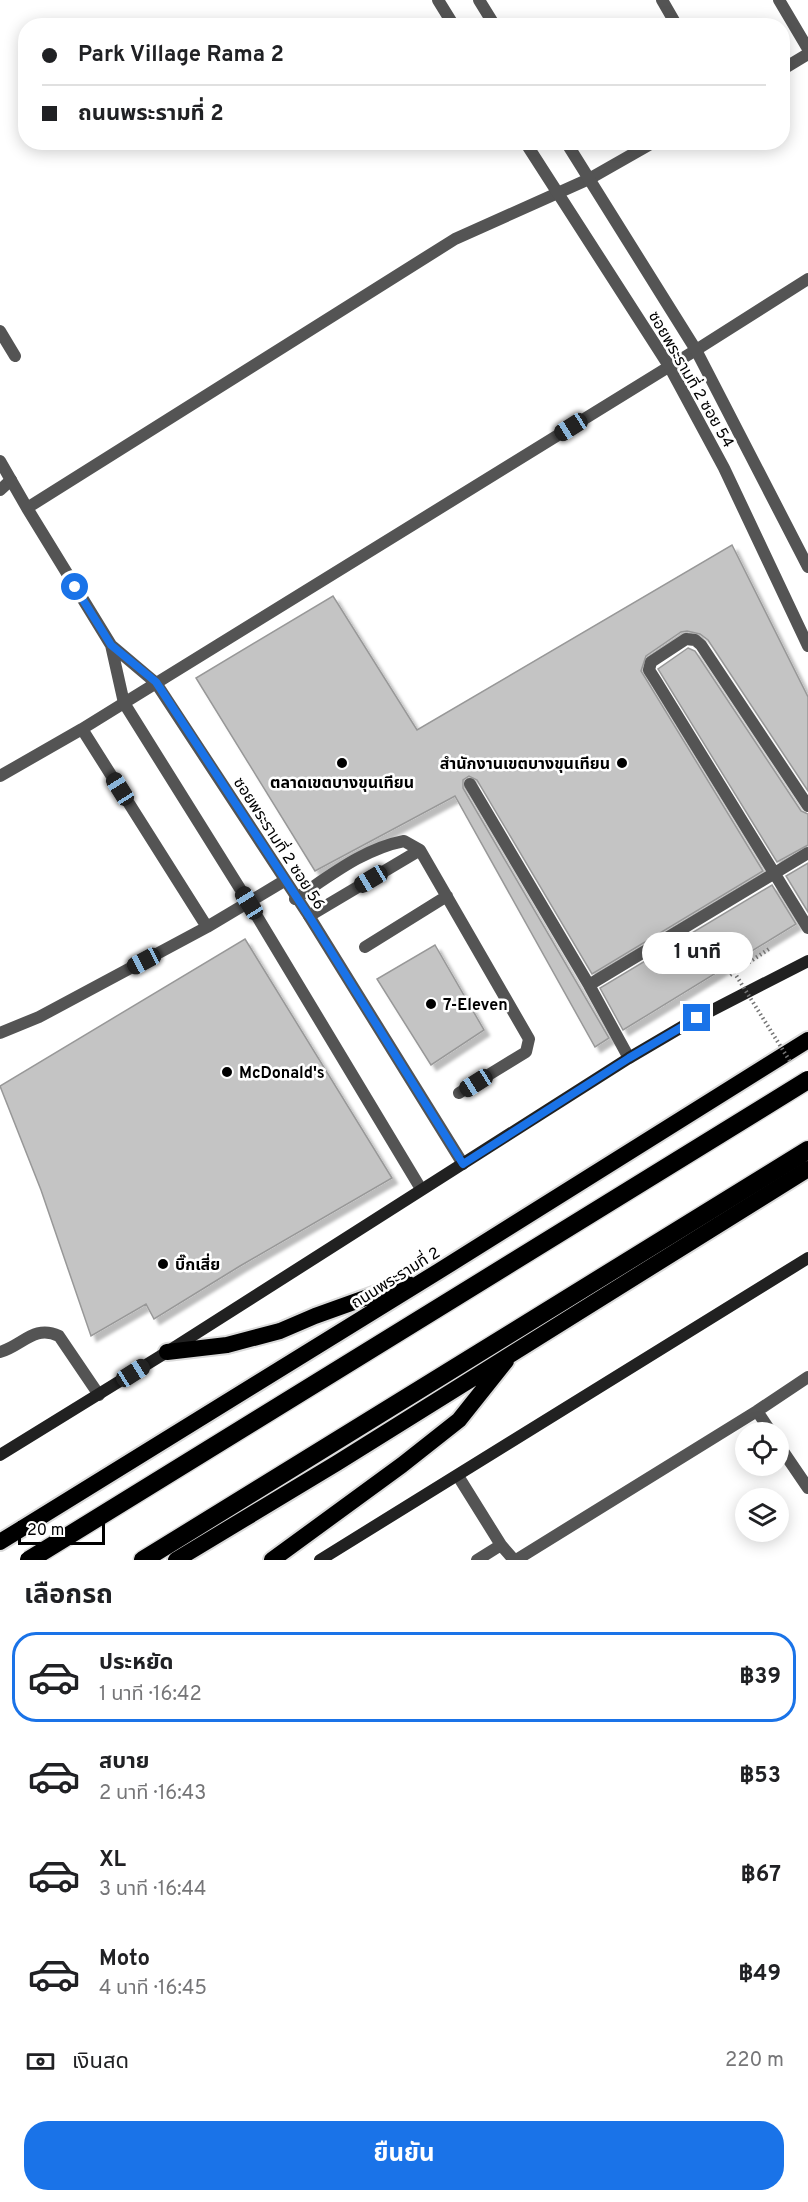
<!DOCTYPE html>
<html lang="th">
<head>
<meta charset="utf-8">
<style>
  body { margin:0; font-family:Overpass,"Noto Sans Thai",sans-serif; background:#f6f6f6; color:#202124; height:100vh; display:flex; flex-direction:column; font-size:22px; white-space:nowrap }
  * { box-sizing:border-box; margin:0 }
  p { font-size:20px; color:#757577 }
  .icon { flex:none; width:33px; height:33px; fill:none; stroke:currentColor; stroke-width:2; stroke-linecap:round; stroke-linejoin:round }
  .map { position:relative; height:1560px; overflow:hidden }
  .sheet { display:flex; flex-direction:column; background:#fff; flex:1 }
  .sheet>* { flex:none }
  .guide { position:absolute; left:18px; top:18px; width:772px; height:132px; border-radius:24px; box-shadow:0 3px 15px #0003; display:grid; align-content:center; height:132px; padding:0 24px; background:#fff }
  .buttons { position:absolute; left:735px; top:1422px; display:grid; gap:12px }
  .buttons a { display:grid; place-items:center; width:54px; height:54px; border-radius:50%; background:#fff; box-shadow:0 3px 15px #0003; font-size:30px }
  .scale { position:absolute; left:18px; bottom:15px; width:87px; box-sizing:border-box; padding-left:6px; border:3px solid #000; border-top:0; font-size:16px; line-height:21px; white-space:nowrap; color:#000; -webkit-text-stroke:4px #fff; paint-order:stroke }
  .end { position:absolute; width:27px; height:27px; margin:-14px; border:8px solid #1a73e8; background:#fff; box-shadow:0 0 0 3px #fff }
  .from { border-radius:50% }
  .bubble { position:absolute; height:42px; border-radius:21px; background:#fff; box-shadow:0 3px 15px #0003; font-size:20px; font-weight:700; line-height:42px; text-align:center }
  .car { position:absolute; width:18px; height:36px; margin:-18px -9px; border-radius:8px; box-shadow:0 0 4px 2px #0007; background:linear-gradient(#222 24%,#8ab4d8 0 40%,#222 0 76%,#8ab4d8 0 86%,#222 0) }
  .guide b { display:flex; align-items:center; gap:21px; height:57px; font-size:22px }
  .guide b+b { border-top:2px solid #e0e0e0 }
  .guide i { width:15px; height:15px; background:#202124 }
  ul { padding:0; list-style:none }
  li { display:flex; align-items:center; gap:18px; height:90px; margin:0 12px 9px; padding:0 12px; border:3px solid transparent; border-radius:24px }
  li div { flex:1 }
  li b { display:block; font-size:22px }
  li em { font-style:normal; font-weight:700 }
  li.active { border-color:#1a73e8 }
  li>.icon { width:54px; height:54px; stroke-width:1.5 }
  h2 { padding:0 24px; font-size:27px; line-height:72px }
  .pay { display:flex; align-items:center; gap:15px; height:66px; padding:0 24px; font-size:22px }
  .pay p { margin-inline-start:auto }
  .action { display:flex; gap:12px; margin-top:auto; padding:12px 24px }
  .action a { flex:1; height:69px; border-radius:24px; background:#1a73e8; color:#fff; font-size:24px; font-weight:700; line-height:69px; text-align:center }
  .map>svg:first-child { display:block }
  .building { fill:#c4c4c4; stroke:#989898; stroke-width:1.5; filter:url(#shadow) }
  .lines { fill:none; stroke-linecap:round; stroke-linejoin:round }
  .trunk-casing { stroke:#dbdbdb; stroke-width:20 }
  .motorway-casing { stroke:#dbdbdb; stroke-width:21 }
  .path { stroke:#767676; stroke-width:4; stroke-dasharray:1.5 3; stroke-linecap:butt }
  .service { stroke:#545454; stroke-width:12 }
  .minor { stroke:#545454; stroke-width:12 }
  .tertiary { stroke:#545454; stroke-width:12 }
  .secondary { stroke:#212121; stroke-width:12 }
  .trunk { stroke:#000; stroke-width:16 }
  .motorway { stroke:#000; stroke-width:18 }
  .motorway-bridge-casing { stroke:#dbdbdb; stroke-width:21; stroke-linecap:butt }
  .path-bridge { stroke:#767676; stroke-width:4; stroke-dasharray:1.5 3; stroke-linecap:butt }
  .motorway-bridge { stroke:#000; stroke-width:18 }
  .route { stroke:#1a73e8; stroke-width:8 }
  .poi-dot { fill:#000; stroke:#fff; stroke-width:2 }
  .labels { text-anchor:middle; stroke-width:5; stroke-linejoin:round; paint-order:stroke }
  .street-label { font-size:16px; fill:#000; stroke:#fff }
  .poi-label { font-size:16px; font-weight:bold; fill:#000; stroke:#fff; text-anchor:start }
</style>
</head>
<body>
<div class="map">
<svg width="808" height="1560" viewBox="0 0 808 1560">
  <defs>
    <filter id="shadow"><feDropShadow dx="5.5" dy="5.5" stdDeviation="1.5" flood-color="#0004"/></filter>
  </defs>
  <rect width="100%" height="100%" fill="#fff"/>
  <path class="building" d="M732 545 808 697V791L708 640 700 634 687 631 681 632 646 656 641 671 763 871 592 974 477 780 469 776 463 780V788L609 1038 595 1047 455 796 315 871 196 678 333 596 417 730Z
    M688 648 695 651 801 811 808 814V845L777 862 658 669Z
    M808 863V912L786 876Z
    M772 885 796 924 623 1030 600 988Z
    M245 939 392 1178 240 1266 154 1319 146 1304 91 1336 41 1190 0 1086Z
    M435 945 484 1030 431 1065 377 979Z"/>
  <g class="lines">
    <defs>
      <path id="trunk" d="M167 1352 227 1345 280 1331 315 1316 407 1283
        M0 1542 439 1271 808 1040
        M176 1560 337 1463 808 1169
        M272 1560 402 1465 459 1420 506 1361"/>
      <path id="motorway" d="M143 1560 808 1150"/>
    </defs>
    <use href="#trunk" class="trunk-casing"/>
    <use href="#motorway" class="motorway-casing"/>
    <path class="path" d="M730 975 769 949"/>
    <path class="service" d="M662 0 677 26
      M779 0 808 49
      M0 331 15 356
      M0 490 11 480
      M82 729 207 927
      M0 776 82 729 124 703
      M470 784 589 985 629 1058
      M808 806 701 645 695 640 686 639 651 662 649 670 656 681 808 928
      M295 899C330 876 363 849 404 841L420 850 529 1039 526 1052 459 1093
      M309 916 420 850
      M365 947 447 896
      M589 985 808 853
      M0 1033 39 1017 207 927 284 881
      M0 1352C22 1346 34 1324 59 1336L99 1395
      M757 1411 771 1432
      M778 1444 808 1488
      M458 1476 501 1545 514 1560
      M477 1560 501 1545
      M516 1560 757 1411 808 1377"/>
    <path class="minor" d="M783 69 808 54
      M0 461 27 508 111 645
      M27 508 455 239 589 179 654 142
      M124 703 696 350 808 279
      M421 1189 249 903 124 703 111 645 156 683 309 916 463 1164"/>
    <path class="tertiary" d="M438 0 454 26
      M479 0 495 26
      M525 142 669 366 724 468 808 646
      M566 142 696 350 808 567"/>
    <path class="secondary" d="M0 1455 167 1352 629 1058 697 1018 808 961
      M320 1560 808 1258"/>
    <use href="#trunk" class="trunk"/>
    <use href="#motorway" class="motorway"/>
    <defs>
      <path id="motorway-bridge" d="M29 1560 808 1080"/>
    </defs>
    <use href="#motorway-bridge" class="motorway-bridge-casing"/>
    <path class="path-bridge" d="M734 972 791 1063"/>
    <use href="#motorway-bridge" class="motorway-bridge"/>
  </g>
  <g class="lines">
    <path class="route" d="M75 587 111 645 156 682 309 916 463 1164 629 1058 697 1018"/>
  </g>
  <g class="poi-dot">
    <circle cx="342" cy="763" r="6"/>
    <circle cx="622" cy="763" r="6"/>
    <circle cx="431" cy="1004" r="6"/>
    <circle cx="227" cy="1072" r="6"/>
    <circle cx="163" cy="1264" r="6"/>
  </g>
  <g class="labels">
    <g class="street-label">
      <text transform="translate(692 379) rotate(60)" y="6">ซอยพระรามที่ 2 ซอย 54</text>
      <text transform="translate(280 843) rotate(57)" y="6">ซอยพระรามที่ 2 ซอย 56</text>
      <text transform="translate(395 1277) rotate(-32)" y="6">ถนนพระรามที่ 2</text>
    </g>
    <g class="poi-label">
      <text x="610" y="769" text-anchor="end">สำนักงานเขตบางขุนเทียน</text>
      <text x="342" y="788" text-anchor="middle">ตลาดเขตบางขุนเทียน</text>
      <text x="443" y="1010">7-Eleven</text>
      <text x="239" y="1078">McDonald's</text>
      <text x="175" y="1270">บิ๊กเสี่ย</text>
    </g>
  </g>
</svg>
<div class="buttons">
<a><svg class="icon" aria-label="locate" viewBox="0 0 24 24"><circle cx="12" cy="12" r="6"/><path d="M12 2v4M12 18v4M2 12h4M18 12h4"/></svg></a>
<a><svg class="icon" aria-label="layers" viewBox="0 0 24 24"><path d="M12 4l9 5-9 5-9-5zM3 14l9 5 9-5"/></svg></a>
</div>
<div class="scale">20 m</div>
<i class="end from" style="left:75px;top:587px"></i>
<i class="end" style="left:697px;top:1018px"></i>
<div class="bubble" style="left:642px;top:932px;width:111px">1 นาที</div>
<i class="car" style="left:571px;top:427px;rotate:238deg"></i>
<i class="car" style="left:120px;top:789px;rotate:328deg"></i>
<i class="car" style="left:371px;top:879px;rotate:239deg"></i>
<i class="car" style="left:249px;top:903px;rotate:328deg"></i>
<i class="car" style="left:144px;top:961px;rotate:242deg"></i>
<i class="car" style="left:476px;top:1083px;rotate:238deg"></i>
<i class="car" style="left:133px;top:1373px;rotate:58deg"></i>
<div class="guide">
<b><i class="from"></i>Park Village Rama 2</b>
<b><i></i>ถนนพระรามที่ 2</b>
</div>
</div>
<section class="sheet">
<h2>เลือกรถ</h2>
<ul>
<li class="active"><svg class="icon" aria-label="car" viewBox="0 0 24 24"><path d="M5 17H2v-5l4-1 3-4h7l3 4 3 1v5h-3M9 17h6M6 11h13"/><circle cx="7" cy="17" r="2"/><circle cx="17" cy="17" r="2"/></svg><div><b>ประหยัด</b><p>1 นาที · 16:42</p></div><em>฿39</em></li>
<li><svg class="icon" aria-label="car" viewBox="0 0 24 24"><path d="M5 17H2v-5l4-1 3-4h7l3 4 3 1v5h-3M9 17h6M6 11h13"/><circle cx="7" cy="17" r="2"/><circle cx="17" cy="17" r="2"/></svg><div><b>สบาย</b><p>2 นาที · 16:43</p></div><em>฿53</em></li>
<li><svg class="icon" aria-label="car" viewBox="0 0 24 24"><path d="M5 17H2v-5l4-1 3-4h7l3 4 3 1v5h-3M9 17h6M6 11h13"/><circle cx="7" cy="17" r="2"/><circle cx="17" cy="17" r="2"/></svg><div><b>XL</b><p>3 นาที · 16:44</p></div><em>฿67</em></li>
<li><svg class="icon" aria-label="car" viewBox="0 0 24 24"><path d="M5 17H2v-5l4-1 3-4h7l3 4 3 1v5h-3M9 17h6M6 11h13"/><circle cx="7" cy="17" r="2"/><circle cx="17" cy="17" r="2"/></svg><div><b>Moto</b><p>4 นาที · 16:45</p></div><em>฿49</em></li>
</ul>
<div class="pay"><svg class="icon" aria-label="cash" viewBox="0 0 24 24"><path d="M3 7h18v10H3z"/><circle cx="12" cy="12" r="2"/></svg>เงินสด<p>220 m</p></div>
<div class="action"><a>ยืนยัน</a></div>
</section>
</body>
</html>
